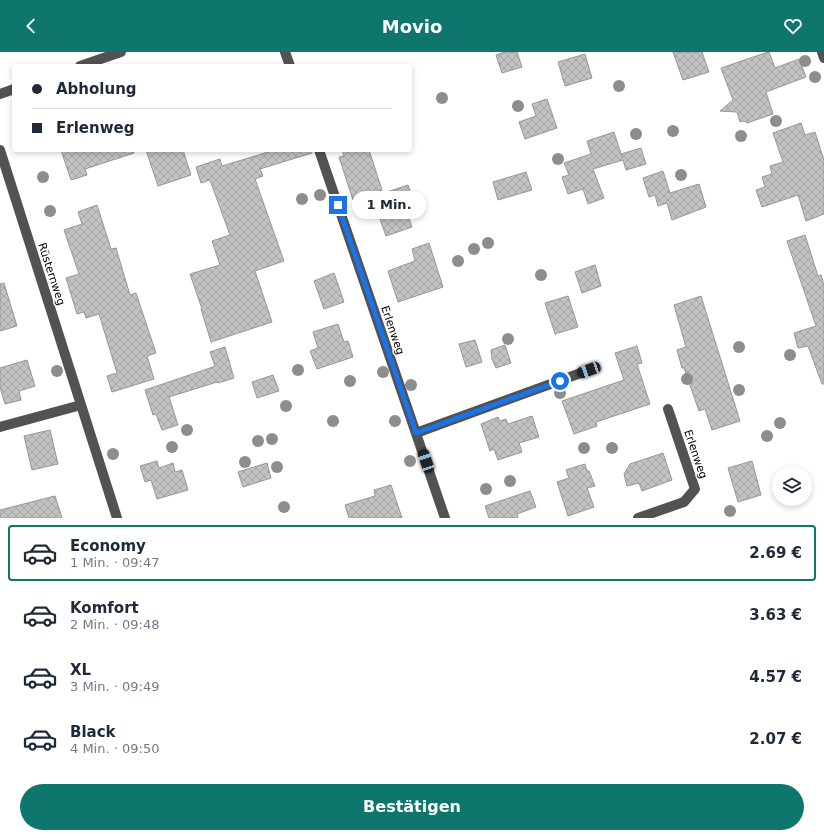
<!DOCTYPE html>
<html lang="de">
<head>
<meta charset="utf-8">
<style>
  body { margin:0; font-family:"DejaVu Sans",sans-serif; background:#f2f2f3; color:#1f2937; height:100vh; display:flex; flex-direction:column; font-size:15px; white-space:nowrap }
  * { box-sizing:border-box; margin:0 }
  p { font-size:13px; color:#747a83 }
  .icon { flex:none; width:22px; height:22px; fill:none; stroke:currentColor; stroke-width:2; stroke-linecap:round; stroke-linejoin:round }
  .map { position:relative; height:466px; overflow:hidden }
  .details { display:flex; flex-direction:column; background:#fff; flex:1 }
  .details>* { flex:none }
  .hud { position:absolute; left:12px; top:12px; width:400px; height:88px; border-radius:4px; box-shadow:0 2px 6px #0003; display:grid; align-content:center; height:88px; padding:0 20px; background:#fff }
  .tools { position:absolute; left:772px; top:414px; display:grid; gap:8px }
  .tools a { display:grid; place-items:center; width:40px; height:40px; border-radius:50%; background:#fff; box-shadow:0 2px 6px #0003; font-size:20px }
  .end { position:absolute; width:18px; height:18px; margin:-9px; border:5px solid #1a73e8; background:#fff; box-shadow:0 0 0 2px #fff }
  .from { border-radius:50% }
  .bubble { position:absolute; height:28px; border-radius:14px; background:#fff; box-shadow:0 2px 6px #0003; font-size:13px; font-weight:700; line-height:28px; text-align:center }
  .car { position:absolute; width:12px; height:24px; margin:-12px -6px; border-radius:5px; box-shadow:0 0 3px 1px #0007; background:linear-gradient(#222 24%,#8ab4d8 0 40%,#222 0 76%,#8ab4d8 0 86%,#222 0) }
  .hud b { display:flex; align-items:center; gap:14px; height:38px; font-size:15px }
  .hud b+b { border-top:1px solid #e0e1e3 }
  .hud i { width:10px; height:10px; background:#1f2937 }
  ul { padding:7px 0 0; list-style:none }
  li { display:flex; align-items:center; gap:12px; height:56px; margin:0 8px 6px; padding:0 12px; border:2px solid transparent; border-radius:4px }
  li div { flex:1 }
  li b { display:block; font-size:15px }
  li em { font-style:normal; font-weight:700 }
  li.selected { border-color:#0f766e }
  li>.icon { width:36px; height:36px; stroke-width:1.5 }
  .cta { display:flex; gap:8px; margin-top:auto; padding:8px 20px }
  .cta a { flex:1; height:46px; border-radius:24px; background:#0f766e; color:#fff; font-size:16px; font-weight:700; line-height:46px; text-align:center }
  header { display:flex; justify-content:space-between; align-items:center; height:52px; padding:0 20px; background:#0f766e; color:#fff; font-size:18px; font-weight:700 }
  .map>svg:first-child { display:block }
  .building { fill:url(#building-cross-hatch); stroke:#969696 }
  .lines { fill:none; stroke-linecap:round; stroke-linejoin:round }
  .minor { stroke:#525252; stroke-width:10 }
  .tree { fill:#8d8d8d }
  .route { stroke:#1a73e8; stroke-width:5 }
  .labels { text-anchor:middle; stroke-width:3; stroke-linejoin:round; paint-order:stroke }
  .street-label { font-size:11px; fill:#000; stroke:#fff }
</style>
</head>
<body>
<header><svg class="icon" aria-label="back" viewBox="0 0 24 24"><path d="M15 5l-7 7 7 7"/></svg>Movio<svg class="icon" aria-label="heart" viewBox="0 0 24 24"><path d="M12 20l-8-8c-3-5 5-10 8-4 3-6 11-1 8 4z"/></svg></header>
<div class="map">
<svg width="824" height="466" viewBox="0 0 824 466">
  <defs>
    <pattern id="building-cross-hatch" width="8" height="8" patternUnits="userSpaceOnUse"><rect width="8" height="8" fill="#c2c2c2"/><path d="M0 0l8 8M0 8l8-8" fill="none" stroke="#a5a5a5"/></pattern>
  </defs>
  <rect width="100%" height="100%" fill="#fff"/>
  <path class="building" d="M505 0H517L522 15 502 21 496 3Z
    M673 0H702L709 20 683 28Z
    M768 0H769L775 16 799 7 806 25 766 40 773 62 747 71 744 69 740 70 737 60 720 59 733 48 721 16Z
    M585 2 592 26 565 34 558 10Z
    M547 47 557 76 525 87 519 70 536 64 532 52Z
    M801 71 805 83 815 80 824 108V162L806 169 798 143 762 155 756 138 765 135 762 125 772 122 770 114 783 110 773 81Z
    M614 80 622 105 621 102 641 96 646 112 626 118 623 108 593 117 604 146 588 152 583 137 568 142 562 125 569 123 564 111 591 102 587 89Z
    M61 98H134V101L85 117 87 123 71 128Z
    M146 98H183L191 123 158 134Z
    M275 98H311L312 101 260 117 263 124 255 127 284 209 255 219 272 270 211 290 201 257H202L190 222 220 213 212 189 230 183 210 128 201 131 196 115 220 107 222 114Z
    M342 98H369L382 138 353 148 339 105 344 104Z
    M663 119 670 141 699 132 706 155 672 168 667 151 658 154 655 143 649 145 643 126Z
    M526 120 532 138 498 148 493 130Z
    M408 133 416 158 407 161 412 175 386 184 372 145Z
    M97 153 111 197 116 196 130 243 136 241 156 301 147 304 154 327 112 340 107 324 117 321 99 262 86 266 84 260 77 262 66 226 79 222 64 178 82 172 78 160Z
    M805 183 818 224 821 223 824 233V332H822L808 294 798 296 794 281 816 274 787 189Z
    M429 191 443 235 398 250 388 219 415 209 412 197Z
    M595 213 601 234 582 241 575 220Z
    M334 221 344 250 324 257 314 229Z
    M4 231 17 274 0 279V232Z
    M568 244 578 275 555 282 545 251Z
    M701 244 740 369 712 378 705 357 699 359 684 316H682L677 298 686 295 674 253Z
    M338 272 344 290 348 289 353 305 317 317 310 299 318 296 313 280Z
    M475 288 482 310 466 315 459 292Z
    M505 293 511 311 496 316 492 307 491 298Z
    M637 294 642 311 637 312 650 352 596 370 597 374 574 382 562 349 624 328 615 301Z
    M225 295 234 326 218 331 217 330 169 345 178 373 162 378 156 362 153 363 145 338 213 315 215 314 210 300Z
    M27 308 35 334 19 339 21 348 5 352 0 335V316Z
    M273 323 279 339 257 346 252 330Z
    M532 364 539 385 519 391 522 400 498 408 494 397 490 399 481 372 498 365 500 369 506 367 508 372Z
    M50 378 58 412 32 418 24 384Z
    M663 401 672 428 642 439 639 431 627 434 624 422 630 412Z
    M157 409 159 416 173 411 175 420 182 418 188 438 157 447 151 428 145 430 140 414Z
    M752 409 761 443 738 450 728 416Z
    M267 411 271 426 243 435 238 420Z
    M585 412 587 419H589L595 434 587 436 594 455 568 464 557 430 569 426 566 418Z
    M391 433 402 466H349L345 453 375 444 374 438Z
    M530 439 536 455 517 462 518 466H489L485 454Z
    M55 444 62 466H0V458Z"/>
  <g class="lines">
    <path class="minor" d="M285 0 290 14
      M822 0 824 6
      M80 14 121 0
      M0 42 14 37
      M0 98 117 466
      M319 98 445 466
      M0 375 81 353
      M416 381 589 318
      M638 466 684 450 695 437 668 357"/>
  </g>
  <g class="tree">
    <circle cx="805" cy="9" r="6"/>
    <circle cx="815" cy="25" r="6"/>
    <circle cx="619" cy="34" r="6"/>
    <circle cx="442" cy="46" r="6"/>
    <circle cx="518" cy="54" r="6"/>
    <circle cx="776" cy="69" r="6"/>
    <circle cx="673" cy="79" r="6"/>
    <circle cx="636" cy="82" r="6"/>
    <circle cx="741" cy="84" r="6"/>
    <circle cx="558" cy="107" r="6"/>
    <circle cx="681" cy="123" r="6"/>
    <circle cx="43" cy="125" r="6"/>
    <circle cx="320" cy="143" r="6"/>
    <circle cx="302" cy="147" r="6"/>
    <circle cx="50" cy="159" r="6"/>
    <circle cx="488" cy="191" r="6"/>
    <circle cx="474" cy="197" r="6"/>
    <circle cx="458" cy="209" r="6"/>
    <circle cx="541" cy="223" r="6"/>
    <circle cx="508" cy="287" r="6"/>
    <circle cx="739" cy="295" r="6"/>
    <circle cx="790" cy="303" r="6"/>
    <circle cx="298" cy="318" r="6"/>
    <circle cx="57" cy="319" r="6"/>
    <circle cx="383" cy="320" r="6"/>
    <circle cx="687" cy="327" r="6"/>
    <circle cx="350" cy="329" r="6"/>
    <circle cx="411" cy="333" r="6"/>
    <circle cx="739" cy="338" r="6"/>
    <circle cx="560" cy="341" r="6"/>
    <circle cx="286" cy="354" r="6"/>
    <circle cx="333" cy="369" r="6"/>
    <circle cx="395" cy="369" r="6"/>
    <circle cx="780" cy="371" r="6"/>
    <circle cx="187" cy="378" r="6"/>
    <circle cx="767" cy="384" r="6"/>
    <circle cx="272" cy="387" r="6"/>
    <circle cx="258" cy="389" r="6"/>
    <circle cx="172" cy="395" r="6"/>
    <circle cx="584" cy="396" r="6"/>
    <circle cx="612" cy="396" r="6"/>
    <circle cx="113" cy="402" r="6"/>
    <circle cx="410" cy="409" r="6"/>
    <circle cx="245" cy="410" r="6"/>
    <circle cx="277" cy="415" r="6"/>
    <circle cx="510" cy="429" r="6"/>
    <circle cx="486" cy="437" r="6"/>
    <circle cx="284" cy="455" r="6"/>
    <circle cx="730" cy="459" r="6"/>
  </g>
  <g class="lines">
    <path class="route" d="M338 153 416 381 560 329"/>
  </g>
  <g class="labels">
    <g class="street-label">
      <text transform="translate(52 222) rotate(72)" y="4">Rüsternweg</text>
      <text transform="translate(393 278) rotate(71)" y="4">Erlenweg</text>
      <text transform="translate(696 402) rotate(71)" y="4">Erlenweg</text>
    </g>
  </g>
</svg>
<div class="tools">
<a><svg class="icon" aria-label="layers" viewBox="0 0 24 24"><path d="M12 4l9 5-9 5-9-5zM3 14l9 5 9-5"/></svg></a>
</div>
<i class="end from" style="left:560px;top:329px"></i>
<i class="end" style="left:338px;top:153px"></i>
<div class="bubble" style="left:352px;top:139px;width:74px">1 Min.</div>
<i class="car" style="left:589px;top:318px;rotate:250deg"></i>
<i class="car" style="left:426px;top:409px;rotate:341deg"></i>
<div class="hud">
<b><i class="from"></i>Abholung</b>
<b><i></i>Erlenweg</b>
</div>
</div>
<section class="details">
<ul>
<li class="selected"><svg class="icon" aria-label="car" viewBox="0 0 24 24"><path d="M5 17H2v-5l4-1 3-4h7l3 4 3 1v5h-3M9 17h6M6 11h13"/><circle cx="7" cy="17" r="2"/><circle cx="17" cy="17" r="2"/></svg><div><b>Economy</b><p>1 Min. · 09:47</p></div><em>2.69 €</em></li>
<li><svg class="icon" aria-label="car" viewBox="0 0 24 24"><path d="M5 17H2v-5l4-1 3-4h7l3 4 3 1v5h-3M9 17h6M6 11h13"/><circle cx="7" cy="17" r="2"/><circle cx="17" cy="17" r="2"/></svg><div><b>Komfort</b><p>2 Min. · 09:48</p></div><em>3.63 €</em></li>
<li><svg class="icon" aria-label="car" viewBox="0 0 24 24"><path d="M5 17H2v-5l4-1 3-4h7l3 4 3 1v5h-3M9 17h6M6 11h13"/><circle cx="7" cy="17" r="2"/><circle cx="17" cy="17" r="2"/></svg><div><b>XL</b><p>3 Min. · 09:49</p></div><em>4.57 €</em></li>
<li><svg class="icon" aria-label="car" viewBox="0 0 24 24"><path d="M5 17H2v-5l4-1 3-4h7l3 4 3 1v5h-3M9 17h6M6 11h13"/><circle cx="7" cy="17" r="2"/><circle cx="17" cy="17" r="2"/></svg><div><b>Black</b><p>4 Min. · 09:50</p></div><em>2.07 €</em></li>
</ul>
<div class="cta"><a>Bestätigen</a></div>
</section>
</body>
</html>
